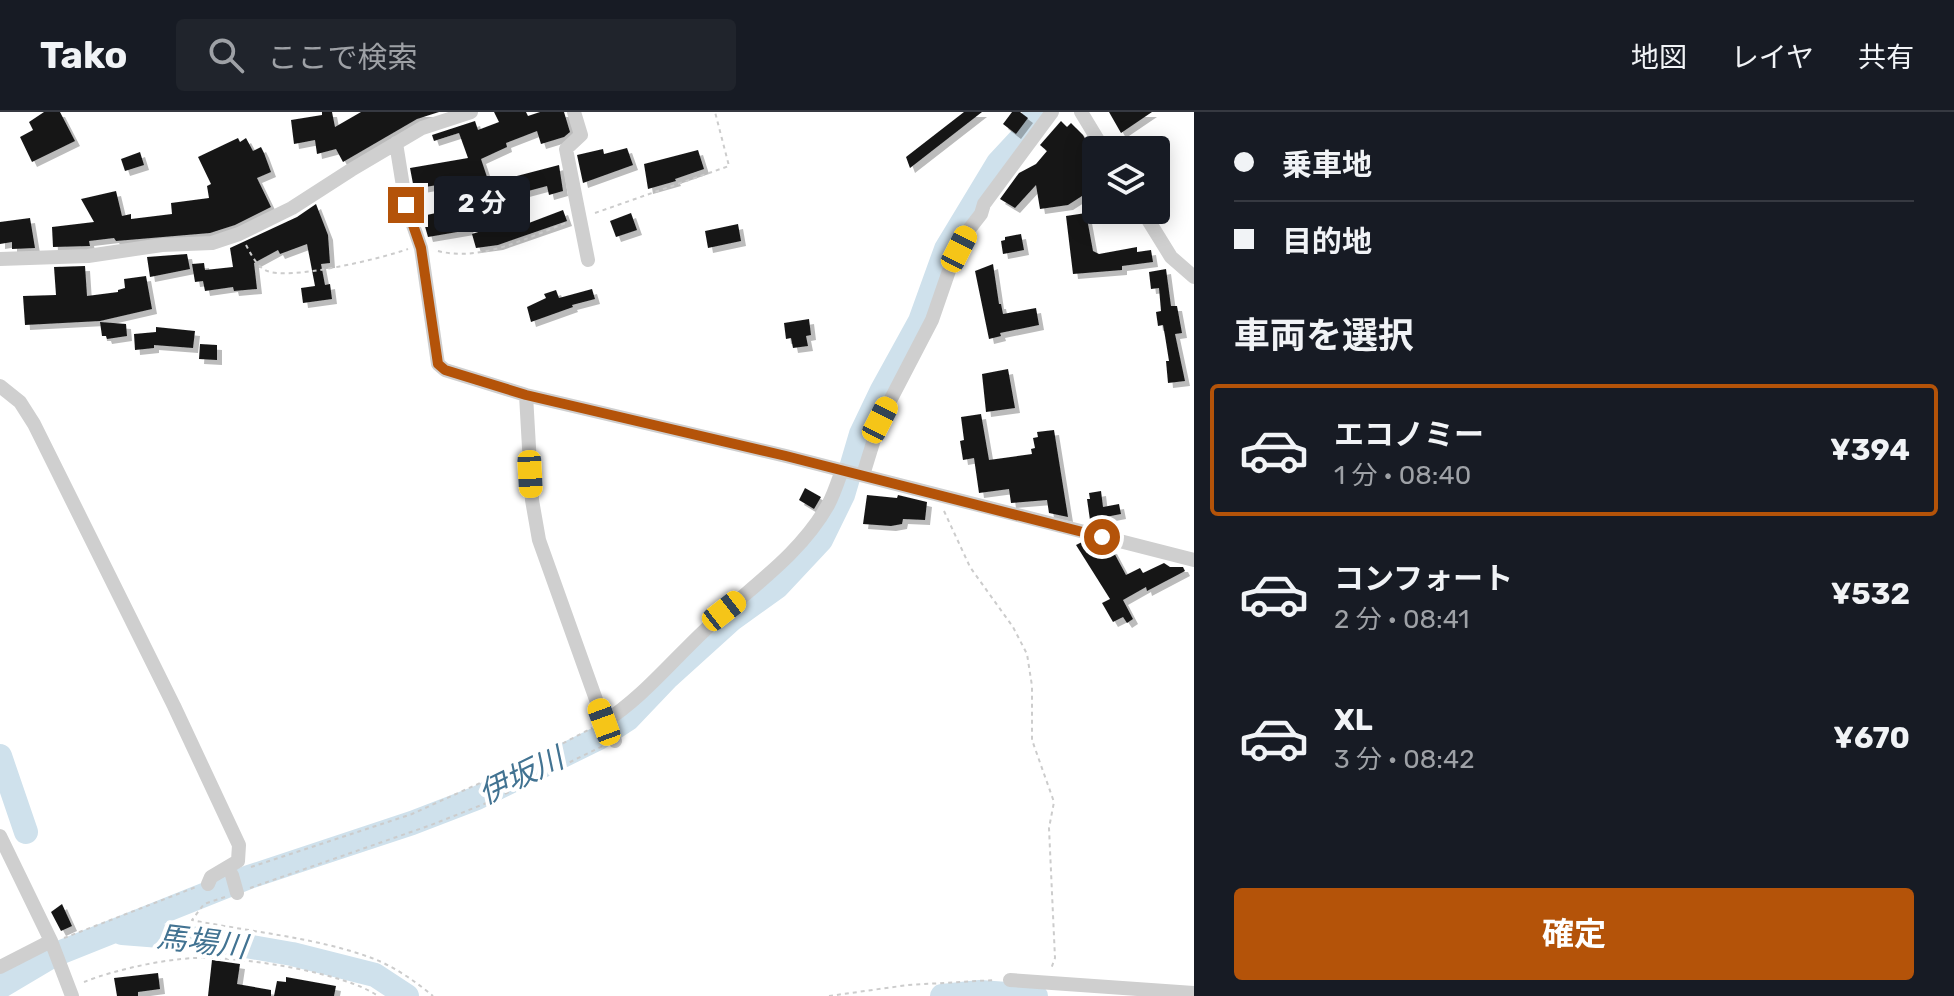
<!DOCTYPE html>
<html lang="ja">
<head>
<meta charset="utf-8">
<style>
  body { margin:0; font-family:Rubik,"Noto Sans JP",sans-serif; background:#20242c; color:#f1f3f6; height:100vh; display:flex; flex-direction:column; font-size:30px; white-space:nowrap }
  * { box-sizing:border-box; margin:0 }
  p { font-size:26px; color:#9ea1a6 }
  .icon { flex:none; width:44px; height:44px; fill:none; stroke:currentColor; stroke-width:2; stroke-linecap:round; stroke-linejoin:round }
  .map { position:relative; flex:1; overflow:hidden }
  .sheet { display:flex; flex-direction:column; background:#171b24; width:760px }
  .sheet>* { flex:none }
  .banner { display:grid; align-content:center; height:176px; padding:0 40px; background:#171b24 }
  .buttons { position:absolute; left:1082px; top:24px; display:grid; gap:16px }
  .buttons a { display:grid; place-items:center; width:88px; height:88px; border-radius:8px; background:#171b24; box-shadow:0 4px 20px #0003; font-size:40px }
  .end { position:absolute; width:36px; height:36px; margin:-18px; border:10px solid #b45309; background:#fff; box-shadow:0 0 0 4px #fff }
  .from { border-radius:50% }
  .bubble { position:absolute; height:56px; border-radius:8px; background:#171b24; box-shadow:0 4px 20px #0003; font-size:26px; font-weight:700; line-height:56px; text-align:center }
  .car { position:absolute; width:24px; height:48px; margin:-24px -12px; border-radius:10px; box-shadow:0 0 6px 2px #0007; background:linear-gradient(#f5c518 24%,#345 0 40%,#f5c518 0 76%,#345 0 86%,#f5c518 0) }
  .banner b { display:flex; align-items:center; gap:28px; height:76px; font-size:30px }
  .banner b+b { border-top:2px solid #363941 }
  .banner i { width:20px; height:20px; background:#f1f3f6 }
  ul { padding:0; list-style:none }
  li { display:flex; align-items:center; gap:24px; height:132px; margin:0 16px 12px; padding:0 24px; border:4px solid transparent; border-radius:8px }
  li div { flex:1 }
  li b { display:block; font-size:30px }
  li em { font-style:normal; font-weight:700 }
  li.selected { border-color:#b45309 }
  li>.icon { width:72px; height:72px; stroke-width:1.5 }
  h2 { padding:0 40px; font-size:36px; line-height:96px }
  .action { display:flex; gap:16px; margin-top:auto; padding:16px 40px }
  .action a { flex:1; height:92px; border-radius:8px; background:#b45309; color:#fff; font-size:32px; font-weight:700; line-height:92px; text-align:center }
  header { display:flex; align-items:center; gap:48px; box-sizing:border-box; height:112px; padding:0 40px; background:#171b24; border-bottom:2px solid #363941 }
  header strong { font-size:38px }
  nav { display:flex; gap:44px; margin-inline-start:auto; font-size:28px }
  .search { width:560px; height:72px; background:#20242c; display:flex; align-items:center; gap:20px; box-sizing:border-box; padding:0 28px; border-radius:8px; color:#9ea1a6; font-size:30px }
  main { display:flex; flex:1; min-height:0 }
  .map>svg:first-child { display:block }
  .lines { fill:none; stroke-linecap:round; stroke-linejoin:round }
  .river { stroke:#cfe1ec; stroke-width:24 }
  .building { fill:#191919; filter:url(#shadow) }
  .path { stroke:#ccc; stroke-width:2; stroke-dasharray:4 4; stroke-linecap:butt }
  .minor { stroke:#cfcfcf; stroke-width:14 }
  .route { stroke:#b45309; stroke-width:10 }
  .labels { text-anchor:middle; stroke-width:8; stroke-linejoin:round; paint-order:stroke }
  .water-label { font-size:30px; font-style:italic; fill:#427392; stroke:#fff }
</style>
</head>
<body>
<header>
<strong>Tako</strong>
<div class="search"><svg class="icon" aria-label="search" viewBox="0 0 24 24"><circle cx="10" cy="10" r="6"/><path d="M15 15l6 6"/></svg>ここで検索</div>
<nav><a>地図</a><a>レイヤ</a><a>共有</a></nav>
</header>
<main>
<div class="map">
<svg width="1194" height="884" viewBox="0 0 1194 884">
  <defs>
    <filter id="shadow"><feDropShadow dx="5" dy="5" stdDeviation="0" flood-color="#0004"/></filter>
  </defs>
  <rect width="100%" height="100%" fill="#fff"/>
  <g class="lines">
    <path class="river" d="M0 644 26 720
      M122 821 212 828 292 842 375 863 407 884
      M0 875 54 843 249 765 412 711 477 686 599 626 628 607 668 565 731 508 777 475 821 428 843 383 861 322 882 278 920 209 946 137 998 51 1024 23 1036 0
      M942 884 980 880 1036 884"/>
  </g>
  <path class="building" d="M44 0H60L75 29 32 50 20 25 33 18 29 10Z
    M322 0H332L335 15 361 0H439L417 7 343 50 336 37 317 42 315 28 294 32 291 8 322 3Z
    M494 0H526L528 4 540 0H564L570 20 564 25 541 32 537 19 506 31 507 35 481 47 487 65 468 71 463 94 469 118 428 125 422 104 450 98 454 76 438 78 437 73 414 77 410 56 468 46 459 21 434 29 432 23 475 9 478 18 499 10Z
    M964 0H982L910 56 906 45Z
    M1012 0H1020L1028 6 1016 22 1003 12Z
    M1109 0H1152L1121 21Z
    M1061 9 1067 15 1071 11 1083 23 1096 48V75L1068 93 1040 97 1036 73 1015 96 1000 87 1019 61 1036 52 1047 39 1040 33Z
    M238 26 240 30 246 26 253 39 261 35 264 41 271 60 257 66 271 95 235 113 210 121 116 129 114 126 89 129 90 134 53 135 52 115 94 110 81 87 116 79 122 104 131 102V107L172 102 171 91 209 86 207 74 211 72 198 45Z
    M627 36 633 53 583 71 577 43 603 37 604 42Z
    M698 38 704 57 675 67 676 69 648 77 644 52Z
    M140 40 144 53 125 59 121 47Z
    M559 53 563 79 549 83 547 74 517 82 513 65Z
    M316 92 328 123 330 151 321 152 325 173 330 172 332 187 303 191 301 176 315 174 307 132 280 142 278 138 254 151 257 177 234 179 233 175 205 179 203 169 195 170 192 152 204 151 205 158 233 155 230 136 297 105Z
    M563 98 567 109 498 133 476 136 472 122 519 107 521 114Z
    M631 101 637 118 616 125 610 109Z
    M1086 101 1093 139 1099 142 1137 135V140L1151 138 1153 150 1122 154V158L1073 162 1066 104Z
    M30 106 35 136 12 137V130L0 132V110Z
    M738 112 741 129 708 136 705 119Z
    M1021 122 1024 138 1003 142 1001 129 1005 128V125Z
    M187 142 190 157 150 165 147 145Z
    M993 152 999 192H1001L1003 202 1036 196 1039 213 1000 221 1001 224 989 227 975 159Z
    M85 154 87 184 118 180V178L125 176 124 167 146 164 152 197 100 209 25 213 23 184 56 183 54 155Z
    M1166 157 1171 194H1177L1182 221 1175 222 1185 269 1168 271 1166 249H1169L1165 224 1163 213 1158 214 1156 200 1161 199 1159 176 1151 177 1149 160Z
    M592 177 595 187 572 193 573 195 531 210 527 195 546 186 544 182 556 178 559 186Z
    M809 207 811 223 806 224 808 234 793 236 791 226 786 227 784 211Z
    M100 210 126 212 127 224 107 227 106 224H102Z
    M156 215 195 219 193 236 154 233V236L135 238 134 222 156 220Z
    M200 232 217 233V248L199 247Z
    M1008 257 1015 296 986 300 982 262Z
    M981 302 989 348 1032 342 1031 337 1035 336 1033 326 1038 325 1037 320 1054 318 1068 405 1049 401 1047 388 1011 391 1009 377 979 381 974 346 963 348 960 329 964 328 961 305Z
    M805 376 821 385 814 397 799 388Z
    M1101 379 1103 395 1119 392 1121 402 1090 408 1087 387H1090L1089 381Z
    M867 383 897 386 898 383 927 390 925 408 903 407 902 412 891 414 863 412Z
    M1082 430 1093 433 1098 441 1107 436 1112 437 1126 463 1140 456 1143 461 1164 451 1170 455H1183L1185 459 1147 479 1146 475 1123 488 1133 507 1127 511 1123 505 1113 510 1102 491 1110 487 1076 433Z
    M62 792 72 814 61 819 51 800Z
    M212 848 240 852 237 872 271 878V884H208Z
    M158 861 160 877 138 880V884H117L114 866Z
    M286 865 336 874 334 884H274L277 869 286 870Z"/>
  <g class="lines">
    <path class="path" d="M595 101 729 54 715 0
      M246 133C251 142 256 153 265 158 286 170 383 146 408 137
      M438 139C481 150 526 126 566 111
      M944 399 970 455 1013 515 1027 542 1032 574V628L1054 690 1049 716 1055 846 1051 857
      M251 755 412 702 535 646 592 616
      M250 776 431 713 484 692 603 634
      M225 785 204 792 192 808C250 820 313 825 369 845 392 853 415 869 433 884
      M64 826 196 775
      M84 870C116 857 176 844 211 846 252 847 345 861 378 884
      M829 884 908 873 995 868"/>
    <path class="minor" d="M574 0 581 23 566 37 588 148
      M1081 0 1104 38
      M396 31 406 93 421 136 438 252 445 258 526 283 786 344 1194 448
      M1142 98 1171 145 1194 165
      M0 147 88 144 162 133 212 131 239 122 292 96 351 58 422 16 471 0
      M0 274 20 290 34 312 174 594 239 733 238 749 211 765 208 772
      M526 283 532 388 539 428 604 610 615 629
      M863 363 880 308 932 208 951 153 967 120 981 102 984 92 1052 0
      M604 610C641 587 672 549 704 519 746 478 798 446 828 393 834 382 838 369 842 358
      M0 724 51 829 72 884
      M232 763 237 781
      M0 855 51 829
      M1010 868 1194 881"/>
  </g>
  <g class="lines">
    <path class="route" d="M406 93 421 136 438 252 445 258 526 283 786 344 1102 425"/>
  </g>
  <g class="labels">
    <g class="water-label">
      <text transform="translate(521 664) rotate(-26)" y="10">伊坂川</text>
      <text transform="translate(202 830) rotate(7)" y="10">馬場川</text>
    </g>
  </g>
</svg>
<div class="buttons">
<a><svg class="icon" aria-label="layers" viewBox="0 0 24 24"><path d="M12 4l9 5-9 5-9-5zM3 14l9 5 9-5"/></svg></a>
</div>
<i class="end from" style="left:1102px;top:425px"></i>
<i class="end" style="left:406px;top:93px"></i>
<div class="bubble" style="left:434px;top:64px;width:96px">2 分</div>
<i class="car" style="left:959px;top:137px;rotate:27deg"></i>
<i class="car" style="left:880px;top:308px;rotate:27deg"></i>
<i class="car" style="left:530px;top:362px;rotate:177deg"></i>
<i class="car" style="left:724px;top:499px;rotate:52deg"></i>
<i class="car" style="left:604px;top:610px;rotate:340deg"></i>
</div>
<section class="sheet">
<div class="banner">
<b><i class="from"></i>乗車地</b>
<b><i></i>目的地</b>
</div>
<h2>車両を選択</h2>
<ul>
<li class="selected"><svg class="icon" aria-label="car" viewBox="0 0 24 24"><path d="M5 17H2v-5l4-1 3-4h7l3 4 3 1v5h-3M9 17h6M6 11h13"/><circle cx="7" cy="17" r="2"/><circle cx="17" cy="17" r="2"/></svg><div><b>エコノミー</b><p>1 分 · 08:40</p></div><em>¥394</em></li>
<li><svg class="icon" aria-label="car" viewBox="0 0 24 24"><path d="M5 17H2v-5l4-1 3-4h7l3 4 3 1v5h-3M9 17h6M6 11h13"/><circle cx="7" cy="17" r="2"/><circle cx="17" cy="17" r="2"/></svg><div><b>コンフォート</b><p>2 分 · 08:41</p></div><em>¥532</em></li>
<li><svg class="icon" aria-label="car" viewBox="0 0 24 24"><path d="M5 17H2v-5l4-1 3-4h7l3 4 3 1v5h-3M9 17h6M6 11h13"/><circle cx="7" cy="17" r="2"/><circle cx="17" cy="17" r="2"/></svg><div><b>XL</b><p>3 分 · 08:42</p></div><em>¥670</em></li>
</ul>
<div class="action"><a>確定</a></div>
</section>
</main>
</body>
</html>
